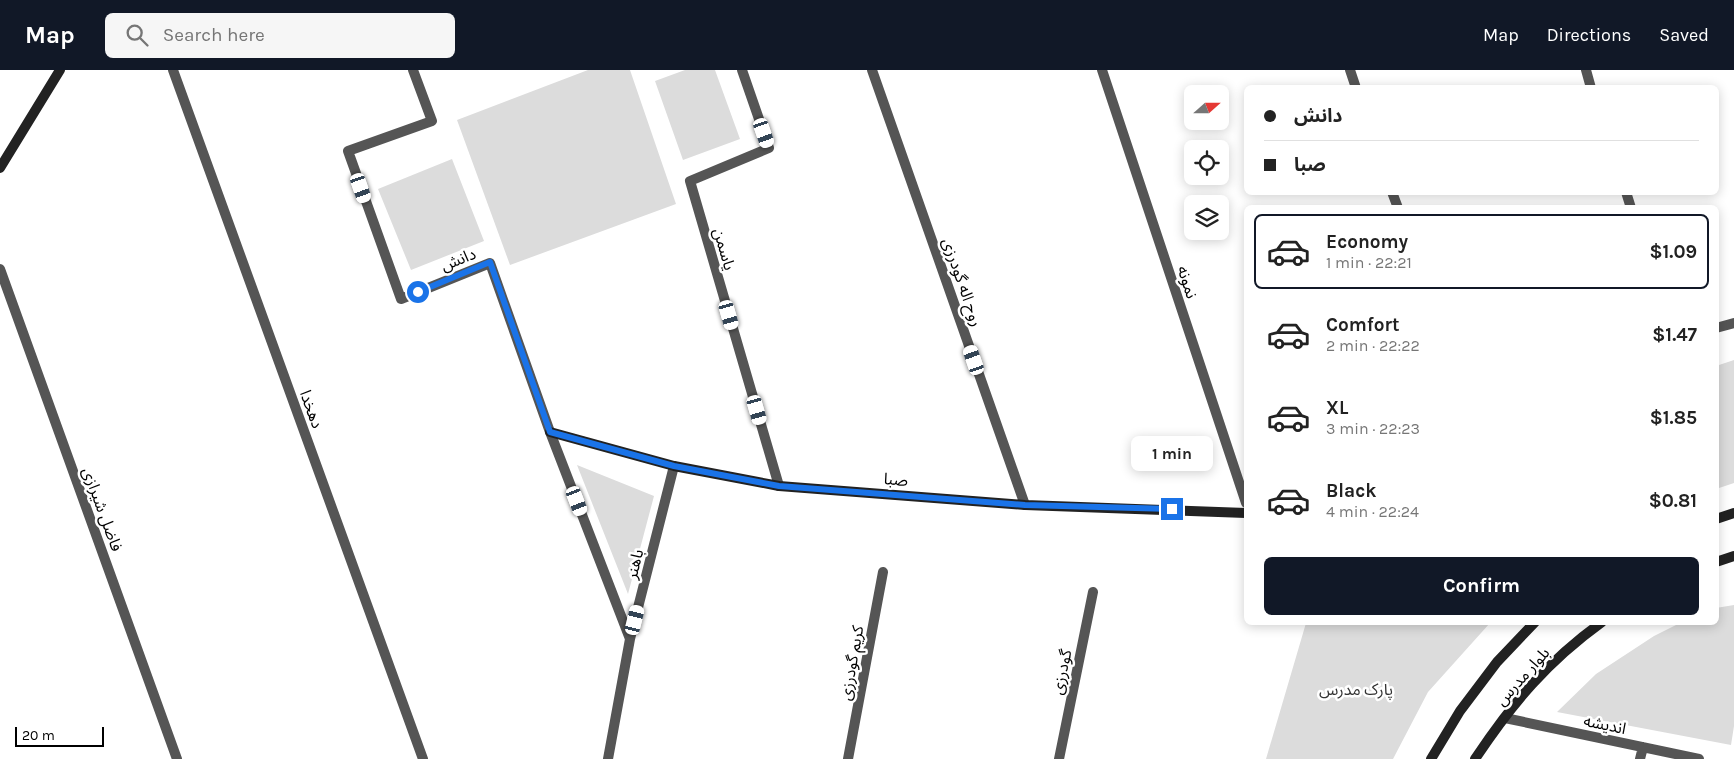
<!DOCTYPE html>
<html lang="en">
<head>
<meta charset="utf-8">
<style>
  body { margin:0; font-family:Karla,"Noto Sans Arabic",sans-serif; background:#f6f6f6; color:#222; height:100vh; display:flex; flex-direction:column; font-size:19px; white-space:nowrap }
  * { box-sizing:border-box; margin:0 }
  p { font-size:16px; color:#767676 }
  .icon { flex:none; width:28px; height:28px; fill:none; stroke:currentColor; stroke-width:2; stroke-linecap:round; stroke-linejoin:round }
  .map { position:relative; flex:1; overflow:hidden }
  .panel { position:absolute; left:1244px; top:135px; width:475px; height:420px; display:flex; flex-direction:column; background:#fff; border-radius:8px; box-shadow:0 2px 12px #0003 }
  .panel>* { flex:none }
  .guide { position:absolute; left:1244px; top:15px; width:475px; height:110px; border-radius:8px; box-shadow:0 2px 12px #0003; display:grid; align-content:center; height:110px; padding:0 20px; background:#fff }
  .needle { width:32px; rotate:69deg }
  .buttons { position:absolute; left:1184px; top:15px; display:grid; gap:10px }
  .buttons a { display:grid; place-items:center; width:45px; height:45px; border-radius:8px; background:#fff; box-shadow:0 2px 12px #0003; font-size:25px }
  .scale { position:absolute; left:15px; bottom:12px; width:89px; box-sizing:border-box; padding-left:5px; border:2px solid #000; border-top:0; font-size:14px; line-height:18px; white-space:nowrap; color:#000; -webkit-text-stroke:4px #fff; paint-order:stroke }
  .end { position:absolute; width:22px; height:22px; margin:-11px; border:6px solid #1a73e8; background:#fff; box-shadow:0 0 0 2px #fff }
  .from { border-radius:50% }
  .bubble { position:absolute; height:35px; border-radius:8px; background:#fff; box-shadow:0 2px 12px #0003; font-size:16px; font-weight:700; line-height:35px; text-align:center }
  .car { position:absolute; width:15px; height:30px; margin:-15px -8px; border-radius:6px; box-shadow:0 0 4px 1px #0007; background:linear-gradient(#fff 24%,#345 0 40%,#fff 0 76%,#345 0 86%,#fff 0) }
  .guide b { display:flex; align-items:center; gap:18px; height:48px; font-size:19px }
  .guide b+b { border-top:1px solid #e0e0e0 }
  .guide i { width:12px; height:12px; background:#222 }
  ul { padding:9px 0 0; list-style:none }
  li { display:flex; align-items:center; gap:15px; height:75px; margin:0 10px 8px; padding:0 10px; border:2px solid transparent; border-radius:8px }
  li div { flex:1 }
  li b { display:block; font-size:19px }
  li em { font-style:normal; font-weight:700 }
  li.active { border-color:#111827 }
  li>.icon { width:45px; height:45px; stroke-width:1.5 }
  .button { display:flex; gap:10px; margin-top:auto; padding:10px 20px }
  .button a { flex:1; height:58px; border-radius:8px; background:#111827; color:#fff; font-size:20px; font-weight:700; line-height:58px; text-align:center }
  header { display:flex; align-items:center; gap:30px; box-sizing:border-box; height:70px; padding:0 25px; background:#111827; color:#fff }
  header strong { font-size:24px }
  nav { display:flex; gap:28px; margin-inline-start:auto; font-size:18px }
  .search { width:350px; height:45px; background:#f6f6f6; display:flex; align-items:center; gap:12px; box-sizing:border-box; padding:0 18px; border-radius:8px; color:#767676; font-size:19px }
  .map>svg:first-child { display:block }
  .green { fill:#dcdcdc }
  .lines { fill:none; stroke-linecap:round; stroke-linejoin:round }
  .street { stroke:#555; stroke-width:10 }
  .secondary { stroke:#222; stroke-width:10 }
  .route { stroke:#1a73e8; stroke-width:6 }
  .labels { text-anchor:middle; stroke-width:5; stroke-linejoin:round; paint-order:stroke }
  .street-label { font-size:16px; fill:#000; stroke:#fff }
  .park-label { font-size:16px; fill:#333; stroke:#fff }
</style>
</head>
<body>
<header>
<strong>Map</strong>
<div class="search"><svg class="icon" aria-label="search" viewBox="0 0 24 24"><circle cx="10" cy="10" r="6"/><path d="M15 15l6 6"/></svg>Search here</div>
<nav><a>Map</a><a>Directions</a><a>Saved</a></nav>
</header>
<div class="map">
<svg width="1734" height="689" viewBox="0 0 1734 689">
  <rect width="100%" height="100%" fill="#fff"/>
  <path class="green" d="M588 0H630L676 134 510 195 457 50Z
    M685 0H715L740 69 683 90 655 11Z
    M452 89 484 171 411 200 378 119Z
    M1734 290V413L1716 419V296Z
    M577 395 654 426 628 524Z
    M1734 535V656L1731 675 1557 642 1596 604 1654 566 1680 553 1716 552V538Z
    M1306 553V552L1490 553 1428 622 1393 689H1266Z"/>
  <g class="lines">
    <path class="street" d="M173 0 423 689
      M413 0 432 51 348 81 401 229 490 193 550 362 630 569
      M742 0 769 78 690 111 779 416
      M872 0 1025 435
      M1102 0 1246 433
      M1350 0 1356 18
      M1586 0 1591 18
      M1392 122 1398 138
      M1626 122 1631 138
      M0 199 177 689
      M1716 258 1734 253
      M1505 648 1699 689
      M608 689 630 569 674 396
      M848 689 883 502
      M1059 689 1093 522
      M1640 689 1643 677"/>
    <path class="secondary" d="M0 98 60 0
      M550 362 674 396 779 416 1025 435 1246 443
      M1716 449 1734 443
      M1716 492 1734 486
      M1431 689 1460 641 1497 592 1535 552
      M1475 689C1513 632 1547 592 1602 552"/>
  </g>
  <g class="lines">
    <path class="route" d="M418 222 490 192 550 362 674 396 779 416 1025 435 1172 439"/>
  </g>
  <g class="labels">
    <g class="street-label">
      <text transform="translate(725 179) rotate(74)" y="6">یاسمن</text>
      <text transform="translate(458 189) rotate(-22)" y="6">دانش</text>
      <text transform="translate(963 212) rotate(71)" y="6">روح اله گودرزی</text>
      <text transform="translate(1188 212) rotate(72)" y="6">نمونه</text>
      <text transform="translate(312 339) rotate(70)" y="6">دهخدا</text>
      <text transform="translate(896 409) rotate(5)" y="6">صبا</text>
      <text transform="translate(103 439) rotate(70)" y="6">فاضل شیرازی</text>
      <text transform="translate(634 494) rotate(-76)" y="6">باهنر</text>
      <text transform="translate(851 593) rotate(-80)" y="6">کریم گودرزی</text>
      <text transform="translate(1061 602) rotate(-78)" y="6">گودرزی</text>
      <text transform="translate(1522 606) rotate(-48)" y="6">بلوار مدرس</text>
      <text transform="translate(1605 654) rotate(12)" y="6">اندیشه</text>
    </g>
    <g class="park-label">
      <text x="1356" y="625">پارک مدرس</text>
    </g>
  </g>
</svg>
<div class="buttons">
<a><svg class="needle" viewBox="-14 -14 28 28"><path d="M0-13l5 13h-10z" fill="#e53935"/><path d="M0 13l5-13h-10z" fill="#767676"/></svg></a>
<a><svg class="icon" aria-label="locate" viewBox="0 0 24 24"><circle cx="12" cy="12" r="6"/><path d="M12 2v4M12 18v4M2 12h4M18 12h4"/></svg></a>
<a><svg class="icon" aria-label="layers" viewBox="0 0 24 24"><path d="M12 4l9 5-9 5-9-5zM3 14l9 5 9-5"/></svg></a>
</div>
<div class="scale">20 m</div>
<i class="end from" style="left:418px;top:222px"></i>
<i class="end" style="left:1172px;top:439px"></i>
<div class="bubble" style="left:1131px;top:366px;width:82px">1 min</div>
<i class="car" style="left:764px;top:63px;rotate:161deg"></i>
<i class="car" style="left:361px;top:118px;rotate:161deg"></i>
<i class="car" style="left:729px;top:245px;rotate:164deg"></i>
<i class="car" style="left:974px;top:290px;rotate:341deg"></i>
<i class="car" style="left:757px;top:340px;rotate:164deg"></i>
<i class="car" style="left:577px;top:431px;rotate:159deg"></i>
<i class="car" style="left:635px;top:550px;rotate:14deg"></i>
<div class="guide">
<b><i class="from"></i>دانش</b>
<b><i></i>صبا</b>
</div>
<section class="panel">
<ul>
<li class="active"><svg class="icon" aria-label="car" viewBox="0 0 24 24"><path d="M5 17H2v-5l4-1 3-4h7l3 4 3 1v5h-3M9 17h6M6 11h13"/><circle cx="7" cy="17" r="2"/><circle cx="17" cy="17" r="2"/></svg><div><b>Economy</b><p>1 min · 22:21</p></div><em>$1.09</em></li>
<li><svg class="icon" aria-label="car" viewBox="0 0 24 24"><path d="M5 17H2v-5l4-1 3-4h7l3 4 3 1v5h-3M9 17h6M6 11h13"/><circle cx="7" cy="17" r="2"/><circle cx="17" cy="17" r="2"/></svg><div><b>Comfort</b><p>2 min · 22:22</p></div><em>$1.47</em></li>
<li><svg class="icon" aria-label="car" viewBox="0 0 24 24"><path d="M5 17H2v-5l4-1 3-4h7l3 4 3 1v5h-3M9 17h6M6 11h13"/><circle cx="7" cy="17" r="2"/><circle cx="17" cy="17" r="2"/></svg><div><b>XL</b><p>3 min · 22:23</p></div><em>$1.85</em></li>
<li><svg class="icon" aria-label="car" viewBox="0 0 24 24"><path d="M5 17H2v-5l4-1 3-4h7l3 4 3 1v5h-3M9 17h6M6 11h13"/><circle cx="7" cy="17" r="2"/><circle cx="17" cy="17" r="2"/></svg><div><b>Black</b><p>4 min · 22:24</p></div><em>$0.81</em></li>
</ul>
<div class="button"><a>Confirm</a></div>
</section>
</div>
</body>
</html>
